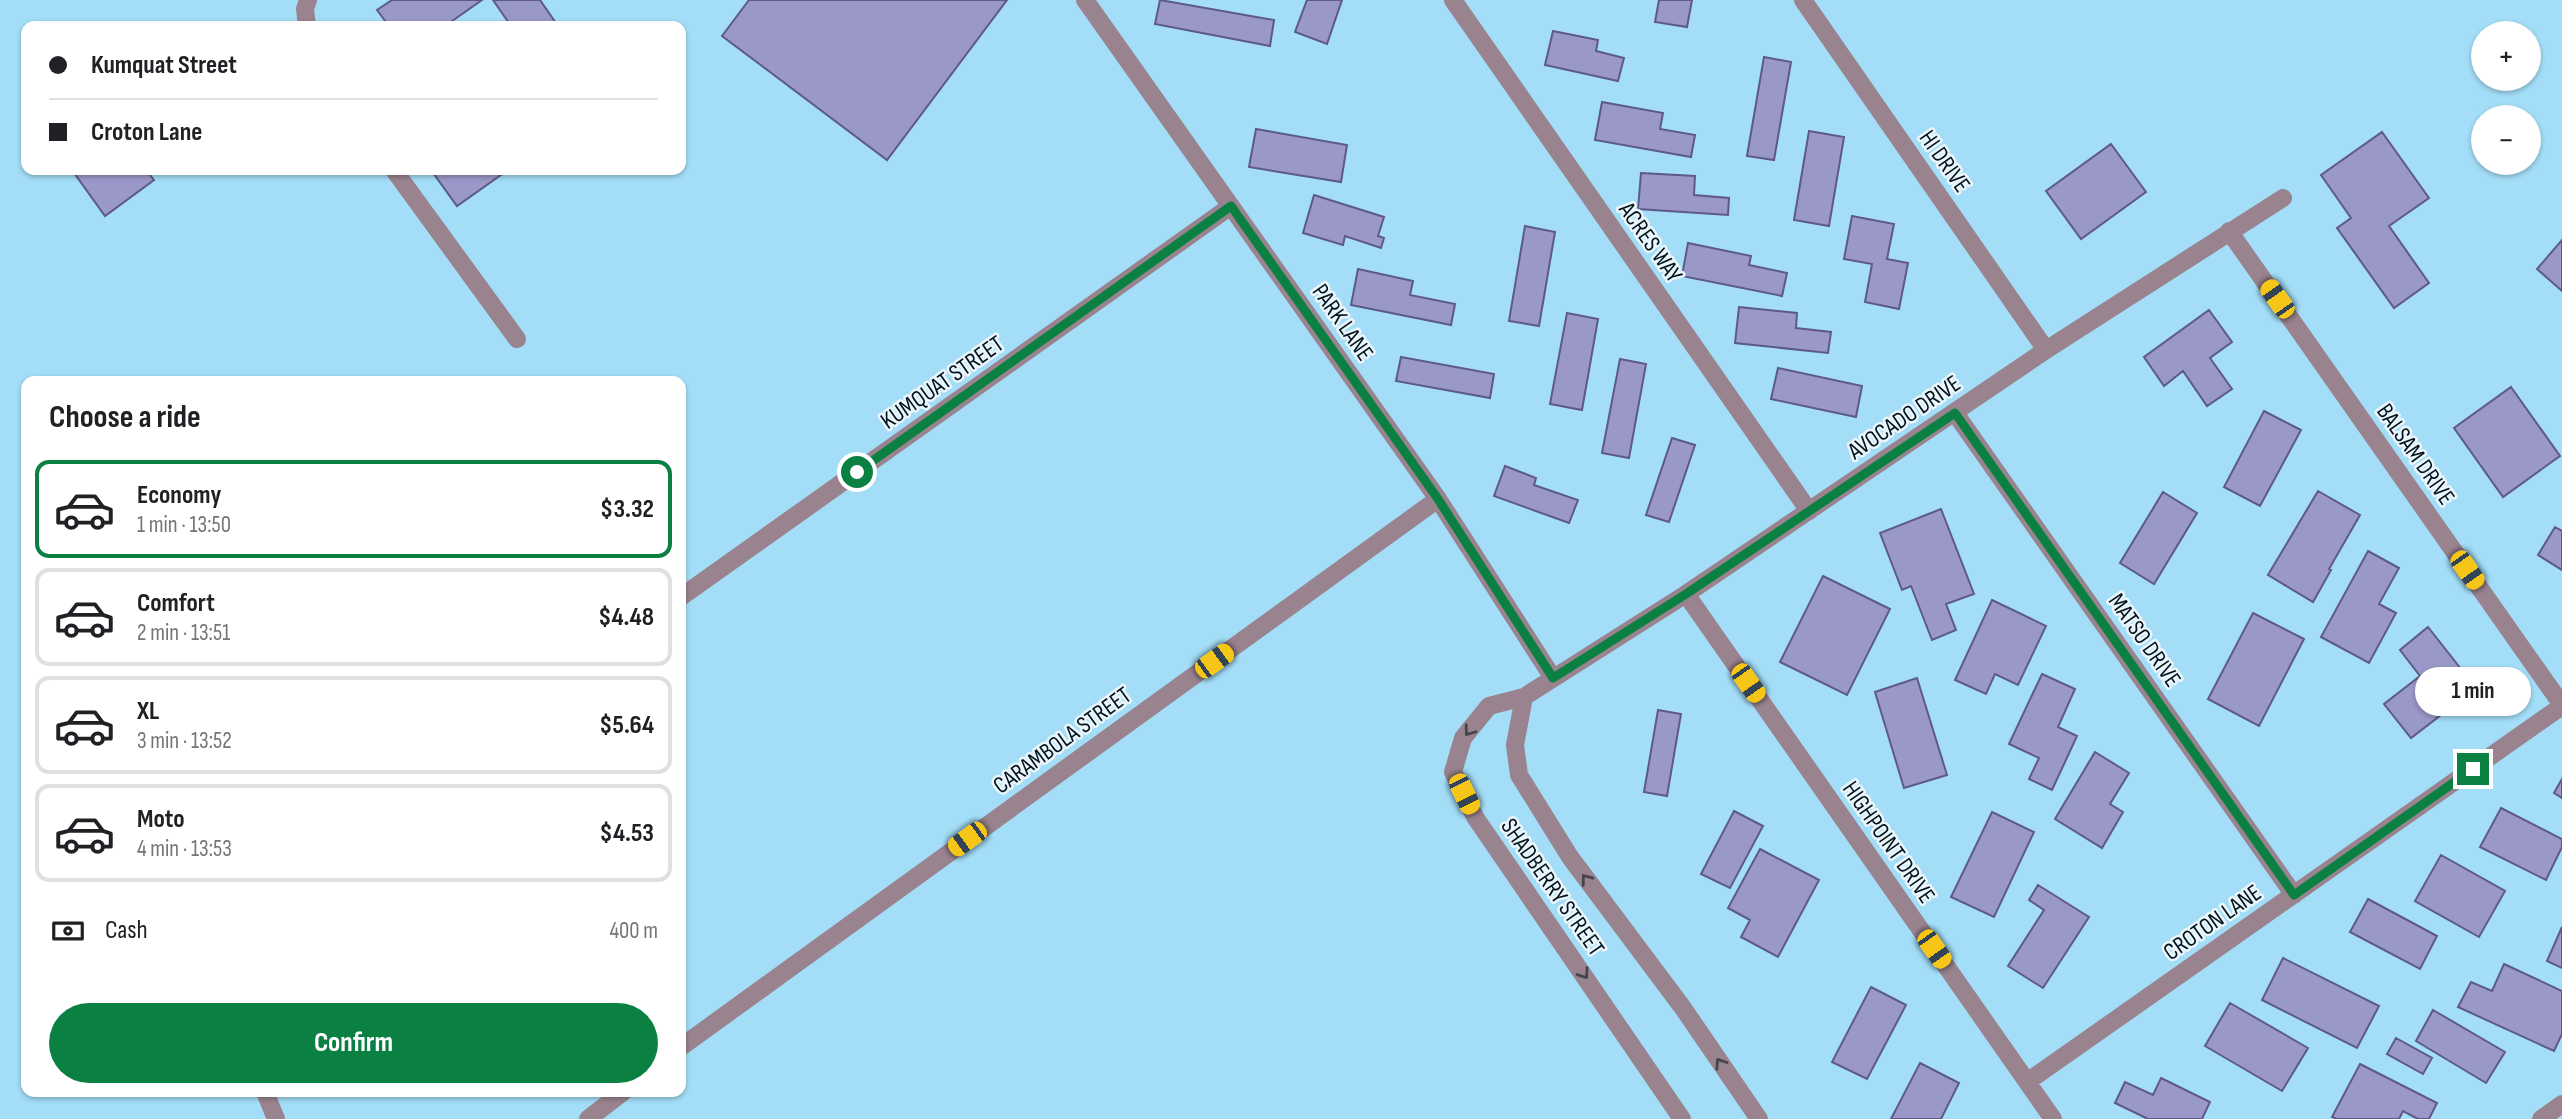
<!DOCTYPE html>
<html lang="en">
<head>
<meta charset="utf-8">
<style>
  body { margin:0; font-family:"Sofia Sans Condensed",sans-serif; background:#f6f6f6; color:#202124; height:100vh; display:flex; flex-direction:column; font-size:26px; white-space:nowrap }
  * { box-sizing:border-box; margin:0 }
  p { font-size:23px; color:#757577 }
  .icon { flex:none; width:38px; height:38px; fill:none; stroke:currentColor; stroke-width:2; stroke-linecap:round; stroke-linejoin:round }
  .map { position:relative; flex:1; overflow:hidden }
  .panel { position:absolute; left:21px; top:376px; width:665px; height:721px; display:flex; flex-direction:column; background:#fff; border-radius:14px; box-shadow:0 2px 5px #0004 }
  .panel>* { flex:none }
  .guide { position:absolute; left:21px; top:21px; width:665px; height:154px; border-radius:14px; box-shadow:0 2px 5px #0004; display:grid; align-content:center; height:154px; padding:0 28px; background:#fff }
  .tools { position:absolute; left:2471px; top:21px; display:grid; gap:14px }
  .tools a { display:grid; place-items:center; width:70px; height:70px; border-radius:50%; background:#fff; box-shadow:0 2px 5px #0004; font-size:35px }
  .end { position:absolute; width:32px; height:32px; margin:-16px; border:9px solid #0b8043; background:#fff; box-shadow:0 0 0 4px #fff }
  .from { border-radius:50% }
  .bubble { position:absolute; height:49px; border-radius:24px; background:#fff; box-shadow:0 2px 5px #0004; font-size:23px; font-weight:700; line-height:49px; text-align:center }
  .car { position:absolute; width:21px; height:42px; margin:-21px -10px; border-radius:9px; box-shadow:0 0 5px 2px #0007; background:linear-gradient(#f5c518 24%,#345 0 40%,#f5c518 0 76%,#345 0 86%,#f5c518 0) }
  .guide b { display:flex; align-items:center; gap:24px; height:66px; font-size:26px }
  .guide b+b { border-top:2px solid #e0e0e0 }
  .guide i { width:18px; height:18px; background:#202124 }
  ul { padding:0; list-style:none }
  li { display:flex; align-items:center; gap:21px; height:98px; margin:0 14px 10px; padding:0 14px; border:4px solid #e0e0e0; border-radius:14px }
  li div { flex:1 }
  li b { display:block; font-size:26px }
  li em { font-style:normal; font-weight:700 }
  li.on { border-color:#0b8043 }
  li>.icon { width:63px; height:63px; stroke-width:1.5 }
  h2 { padding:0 28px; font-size:32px; line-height:84px }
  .pay { display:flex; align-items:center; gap:18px; height:77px; padding:0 28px; font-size:26px }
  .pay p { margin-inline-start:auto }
  .cta { display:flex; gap:14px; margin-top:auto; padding:14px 28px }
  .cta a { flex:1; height:80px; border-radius:42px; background:#0b8043; color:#fff; font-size:28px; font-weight:700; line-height:80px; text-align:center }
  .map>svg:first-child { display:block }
  .building { fill:#9a98c8; stroke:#5d5a86; stroke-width:2 }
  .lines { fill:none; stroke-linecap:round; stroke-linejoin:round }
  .minor { stroke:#99838e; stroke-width:18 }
  .oneway { stroke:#45454f }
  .route { stroke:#0b8043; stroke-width:9 }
  .labels { text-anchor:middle; stroke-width:5; stroke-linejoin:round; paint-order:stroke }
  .street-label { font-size:24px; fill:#00121b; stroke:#ebf6fc }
</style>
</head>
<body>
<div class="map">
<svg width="2562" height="1119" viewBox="0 0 2562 1119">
  <rect width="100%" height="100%" fill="#a3ddf7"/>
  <path class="building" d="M392 0H482L445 26H389L377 10Z
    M493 0H540L558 26H511Z
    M749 0H1007L887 160 722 36Z
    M1160 0 1274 20 1270 46 1155 24Z
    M1307 0H1342L1327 44 1295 32Z
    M1659 0H1692L1687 27 1655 22Z
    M1553 31 1598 40 1596 51 1624 58 1618 81 1545 65Z
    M1764 57 1791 62 1774 160 1747 156Z
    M1602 102 1663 113 1660 129 1695 135 1691 157 1595 140Z
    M1256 129 1347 145 1341 182 1249 167Z
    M1809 131 1844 137 1829 226 1794 220Z
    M2382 132 2429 198 2389 226 2429 283 2394 308 2337 228 2351 218 2321 175Z
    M2111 144 2146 192 2081 239 2046 191Z
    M72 170H146L154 180 105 216Z
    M431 170H508L457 206Z
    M1641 173 1695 176 1694 195 1729 198 1728 215 1638 209Z
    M1314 195 1384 217 1378 236 1384 238 1381 248 1345 236 1343 245 1303 233Z
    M1852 216 1894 224 1887 259 1908 263 1899 309 1865 302 1872 264 1844 259Z
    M1525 226 1555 232 1539 326 1509 321Z
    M2562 240V291L2537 269Z
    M1688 243 1751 256 1749 265 1787 273 1782 296 1682 276Z
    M1358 269 1413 281 1410 295 1455 304 1451 325 1351 305Z
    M1739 307 1797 313 1796 328 1831 332 1828 353 1735 343Z
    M2209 310 2232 342 2210 358 2232 389 2207 406 2183 371 2164 386 2144 357Z
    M1567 313 1598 319 1582 410 1550 404Z
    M1401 357 1494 374 1490 398 1396 381Z
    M1620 359 1646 364 1629 458 1602 453Z
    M1778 368 1862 386 1856 417 1771 399Z
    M2511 387 2560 456 2503 497 2454 428Z
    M2264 411 2301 430 2260 506 2224 487Z
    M1672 438 1695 445 1669 522 1646 515Z
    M1505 466 1536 478 1534 485 1578 500 1569 523 1494 496Z
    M2318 491 2360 515 2329 569 2331 570 2313 602 2268 575Z
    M2163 492 2197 513 2154 584 2120 563Z
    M1941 509 1974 594 1946 604 1956 630 1932 640 1911 586 1902 590 1880 533Z
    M2555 527 2562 531V570L2538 555Z
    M2368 551 2399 568 2379 604 2396 613 2369 663 2321 637Z
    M1823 576 1890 609 1847 695 1780 662Z
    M1992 600 2046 626 2018 685 1995 674 1986 694 1955 680Z
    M2253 613 2304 639 2259 726 2208 699Z
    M2428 627 2476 688 2411 738 2384 704 2420 676 2400 650Z
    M2042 674 2075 689 2058 727 2077 736 2052 790 2029 779 2039 758 2009 744Z
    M1917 678 1947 775 1904 788 1875 692Z
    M1658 710 1681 714 1667 796 1644 792Z
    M2095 752 2129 773 2110 804 2123 812 2102 848 2055 819Z
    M2562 779V798L2554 793Z
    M2501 808 2562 839V847L2546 880 2480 847Z
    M1734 811 1763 826 1730 888 1701 874Z
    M1992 812 2034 832 1994 917 1951 897Z
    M1760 849 1819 880 1778 957 1741 937 1750 920 1728 908Z
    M2441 855 2505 891 2479 937 2415 901Z
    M2038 885 2089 917 2043 988 2008 966 2044 910 2029 900Z
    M2368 899 2437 936 2420 969 2350 932Z
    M2562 927V968L2547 961Z
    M2283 958 2379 1006 2357 1048 2262 1000Z
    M2504 964 2562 991V1034L2554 1051 2458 1007 2471 982 2492 991Z
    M1871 987 1906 1005 1867 1079 1832 1062Z
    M2230 1003 2308 1048 2282 1091 2205 1046Z
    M2433 1010 2505 1052 2486 1083 2416 1041Z
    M2396 1038 2432 1058 2423 1074 2387 1054Z
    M1920 1063 1959 1083 1941 1119H1891Z
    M2360 1064 2437 1103 2429 1119H2418L2403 1111 2399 1119H2337L2332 1117Z
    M2161 1078 2210 1102 2202 1119H2148L2115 1103 2125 1082 2153 1095Z"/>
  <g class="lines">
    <path class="minor" d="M1085 0 1438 499 1553 678
      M1453 0 1809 511
      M1803 0 2046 350
      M307 26 305 9 308 0
      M394 170 517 339
      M2229 231 2562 705
      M1955 413 2294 895
      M1686 594 2053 1119
      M681 597 1231 206
      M1524 697 1515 745 1519 775 1570 857 1683 1008 1759 1119
      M681 1047 1438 499
      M2027 1082 2562 706
      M265 1092 276 1119
      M588 1119 623 1092
      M1682 1119 1475 817 1453 772 1463 738 1489 706 1524 697 1686 594 2046 350 2283 198
      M2541 1119 2562 1104"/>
  </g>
  <defs><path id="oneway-chevron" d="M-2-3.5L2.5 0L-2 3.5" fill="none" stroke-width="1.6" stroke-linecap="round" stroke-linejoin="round" transform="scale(1.75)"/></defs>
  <g class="oneway">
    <use href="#oneway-chevron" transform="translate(1469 731) rotate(126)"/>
    <use href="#oneway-chevron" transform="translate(1586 879) rotate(-127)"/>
    <use href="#oneway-chevron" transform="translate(1584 974) rotate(55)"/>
    <use href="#oneway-chevron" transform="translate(1720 1063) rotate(-124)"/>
  </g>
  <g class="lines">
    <path class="route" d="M857 472 1231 206 1438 499 1553 678 1686 594 1955 413 2294 895 2473 769"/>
  </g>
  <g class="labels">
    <g class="street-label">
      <text transform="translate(1945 161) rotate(55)" y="8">HI DRIVE</text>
      <text transform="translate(1651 242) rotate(55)" y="8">ACRES WAY</text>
      <text transform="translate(1343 322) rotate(55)" y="8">PARK LANE</text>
      <text transform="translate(942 382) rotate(-35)" y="8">KUMQUAT STREET</text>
      <text transform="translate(1904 417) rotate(-34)" y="8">AVOCADO DRIVE</text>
      <text transform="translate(2416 454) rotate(55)" y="8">BALSAM DRIVE</text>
      <text transform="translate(2145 640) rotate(55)" y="8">MATSO DRIVE</text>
      <text transform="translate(1062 740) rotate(-36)" y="8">CARAMBOLA STREET</text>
      <text transform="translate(1889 842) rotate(55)" y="8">HIGHPOINT DRIVE</text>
      <text transform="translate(1553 887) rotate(55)" y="8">SHADBERRY STREET</text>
      <text transform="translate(2212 922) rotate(-35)" y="8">CROTON LANE</text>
    </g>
  </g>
</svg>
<div class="tools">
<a>+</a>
<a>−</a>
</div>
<i class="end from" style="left:857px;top:472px"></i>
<i class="end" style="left:2473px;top:769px"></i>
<div class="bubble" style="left:2415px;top:667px;width:116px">1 min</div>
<i class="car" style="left:2277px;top:299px;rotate:325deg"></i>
<i class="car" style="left:2467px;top:570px;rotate:145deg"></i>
<i class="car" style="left:1214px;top:661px;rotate:54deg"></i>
<i class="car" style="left:1748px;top:683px;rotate:145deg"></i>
<i class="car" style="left:1464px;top:794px;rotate:154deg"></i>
<i class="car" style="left:967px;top:839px;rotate:234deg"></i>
<i class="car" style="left:1934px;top:949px;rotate:145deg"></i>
<div class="guide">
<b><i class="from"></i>Kumquat Street</b>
<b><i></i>Croton Lane</b>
</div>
<section class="panel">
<h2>Choose a ride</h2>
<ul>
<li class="on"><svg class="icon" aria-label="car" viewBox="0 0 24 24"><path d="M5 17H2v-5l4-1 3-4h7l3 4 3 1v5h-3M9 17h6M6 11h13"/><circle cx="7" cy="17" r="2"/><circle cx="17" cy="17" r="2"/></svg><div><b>Economy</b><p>1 min · 13:50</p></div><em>$3.32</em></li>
<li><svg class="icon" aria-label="car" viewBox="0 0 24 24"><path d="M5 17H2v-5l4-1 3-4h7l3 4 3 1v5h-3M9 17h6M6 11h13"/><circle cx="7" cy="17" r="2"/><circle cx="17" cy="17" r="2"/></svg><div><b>Comfort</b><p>2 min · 13:51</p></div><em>$4.48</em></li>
<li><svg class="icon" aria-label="car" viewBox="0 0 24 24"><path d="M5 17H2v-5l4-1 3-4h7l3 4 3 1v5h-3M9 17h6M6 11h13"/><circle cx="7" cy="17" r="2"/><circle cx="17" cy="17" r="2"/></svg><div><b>XL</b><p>3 min · 13:52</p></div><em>$5.64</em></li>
<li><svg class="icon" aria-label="car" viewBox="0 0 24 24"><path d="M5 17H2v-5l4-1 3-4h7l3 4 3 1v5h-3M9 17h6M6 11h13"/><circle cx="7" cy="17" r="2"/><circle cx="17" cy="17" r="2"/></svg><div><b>Moto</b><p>4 min · 13:53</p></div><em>$4.53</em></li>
</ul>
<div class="pay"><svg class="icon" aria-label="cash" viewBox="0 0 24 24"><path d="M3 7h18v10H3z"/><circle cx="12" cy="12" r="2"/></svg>Cash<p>400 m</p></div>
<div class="cta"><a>Confirm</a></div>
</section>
</div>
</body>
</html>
